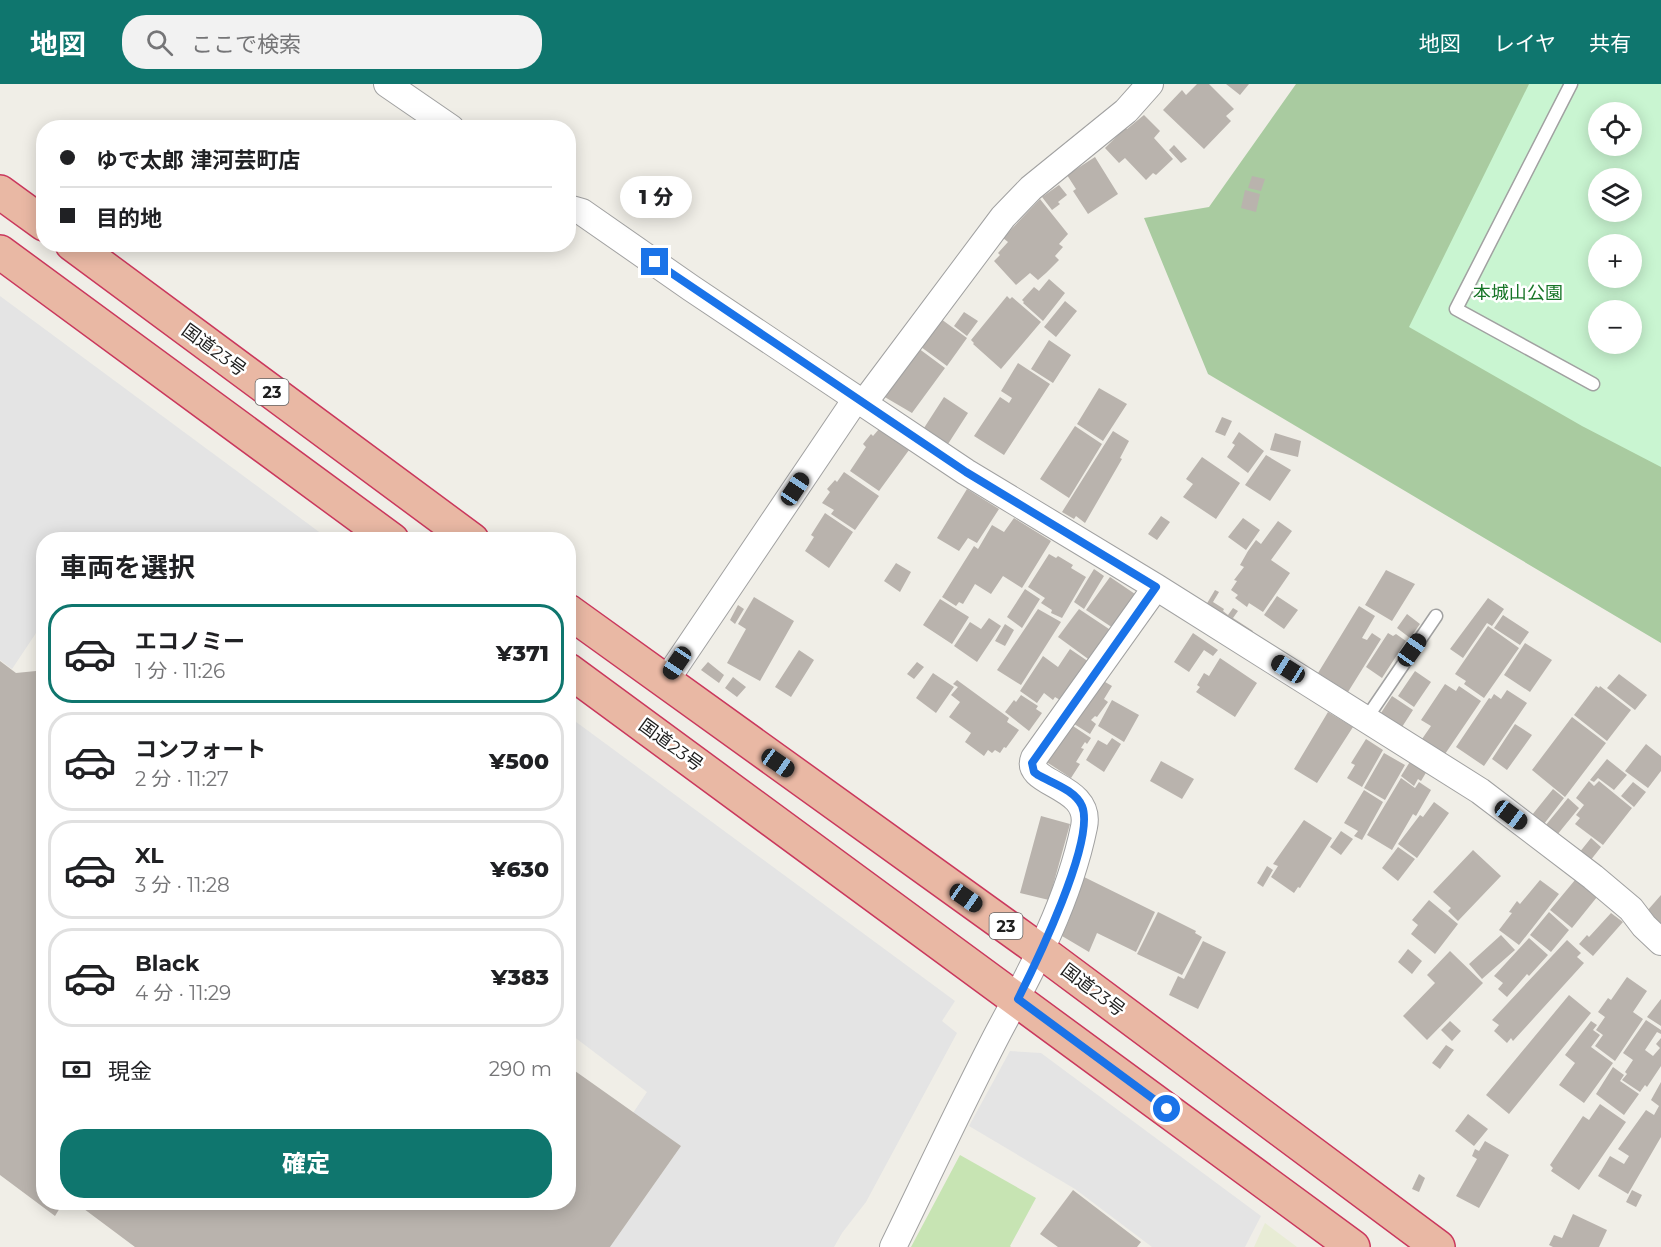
<!DOCTYPE html>
<html lang="ja">
<head>
<meta charset="utf-8">
<style>
  body { margin:0; font-family:Montserrat,"Noto Sans JP",sans-serif; background:#f2f2f2; color:#202124; height:100vh; display:flex; flex-direction:column; font-size:22px; white-space:nowrap }
  * { box-sizing:border-box; margin:0 }
  p { font-size:20px; color:#757577 }
  .icon { flex:none; width:33px; height:33px; fill:none; stroke:currentColor; stroke-width:2; stroke-linecap:round; stroke-linejoin:round }
  .map { position:relative; flex:1; overflow:hidden }
  .drawer { position:absolute; left:36px; top:448px; width:540px; height:678px; display:flex; flex-direction:column; background:#fff; border-radius:24px; box-shadow:0 3px 15px #0003 }
  .drawer>* { flex:none }
  .top-card { position:absolute; left:36px; top:36px; width:540px; height:132px; border-radius:24px; box-shadow:0 3px 15px #0003; display:grid; align-content:center; height:132px; padding:0 24px; background:#fff }
  .controls { position:absolute; left:1588px; top:18px; display:grid; gap:12px }
  .controls a { display:grid; place-items:center; width:54px; height:54px; border-radius:50%; background:#fff; box-shadow:0 3px 15px #0003; font-size:30px }
  .end { position:absolute; width:27px; height:27px; margin:-14px; border:8px solid #1a73e8; background:#fff; box-shadow:0 0 0 3px #fff }
  .from { border-radius:50% }
  .bubble { position:absolute; height:42px; border-radius:21px; background:#fff; box-shadow:0 3px 15px #0003; font-size:20px; font-weight:800; line-height:42px; text-align:center }
  .car { position:absolute; width:18px; height:36px; margin:-18px -9px; border-radius:8px; box-shadow:0 0 4px 2px #0007; background:linear-gradient(#222 24%,#8ab4d8 0 40%,#222 0 76%,#8ab4d8 0 86%,#222 0) }
  .top-card b { display:flex; align-items:center; gap:21px; height:57px; font-size:22px }
  .top-card b+b { border-top:2px solid #e0e0e0 }
  .top-card i { width:15px; height:15px; background:#202124 }
  ul { padding:0; list-style:none }
  li { display:flex; align-items:center; gap:18px; height:99px; margin:0 12px 9px; padding:0 12px; border:3px solid #e0e0e0; border-radius:24px }
  li div { flex:1 }
  li b { display:block; font-size:22px }
  li em { font-style:normal; font-weight:800 }
  li.on { border-color:#0f766e }
  li>.icon { width:54px; height:54px; stroke-width:1.5 }
  h2 { padding:0 24px; font-size:27px; line-height:72px }
  .pay { display:flex; align-items:center; gap:15px; height:66px; padding:0 24px; font-size:22px }
  .pay p { margin-inline-start:auto }
  .cta { display:flex; gap:12px; margin-top:auto; padding:12px 24px }
  .cta a { flex:1; height:69px; border-radius:24px; background:#0f766e; color:#fff; font-size:24px; font-weight:800; line-height:69px; text-align:center }
  header { display:flex; align-items:center; gap:36px; box-sizing:border-box; height:84px; padding:0 30px; background:#0f766e; color:#fff }
  header strong { font-size:28px }
  nav { display:flex; gap:33px; margin-inline-start:auto; font-size:21px }
  .search { width:420px; height:54px; background:#f2f2f2; display:flex; align-items:center; gap:15px; box-sizing:border-box; padding:0 21px; border-radius:24px; color:#757577; font-size:22px }
  .map>svg:first-child { display:block }
  .farmland { fill:#e8ecd5 }
  .grass { fill:#c7e4b3 }
  .forest { fill:#a9cba0; fill-rule:evenodd }
  .park { fill:#c9f5d1; fill-rule:evenodd }
  .parking { fill:#e4e4e4 }
  .building { fill:#b9b3ad }
  .lines { fill:none; stroke-linecap:round; stroke-linejoin:round }
  .service-casing { stroke:#a1a1a1; stroke-width:15 }
  .minor-casing { stroke:#a1a1a1; stroke-width:28 }
  .trunk-casing { stroke:#ca385d; stroke-width:36 }
  .service { stroke:#fff; stroke-width:12 }
  .minor { stroke:#fff; stroke-width:26 }
  .trunk { stroke:#e9b8a4; stroke-width:33 }
  .route { stroke:#1a73e8; stroke-width:8 }
  .labels { text-anchor:middle; stroke-width:5; stroke-linejoin:round; paint-order:stroke }
  .shield { fill:#fff; stroke:#636363; stroke-width:1.5 }
  .shield-label { font-size:16px; font-weight:bold; fill:#202020 }
  .park-label { font-size:18px; fill:#177527; stroke:#fff }
  .street-label { font-size:18px; fill:#202020; stroke:#fff }
</style>
</head>
<body>
<header>
<strong>地図</strong>
<div class="search"><svg class="icon" aria-label="search" viewBox="0 0 24 24"><circle cx="10" cy="10" r="6"/><path d="M15 15l6 6"/></svg>ここで検索</div>
<nav><a>地図</a><a>レイヤ</a><a>共有</a></nav>
</header>
<div class="map">
<svg width="1661" height="1163" viewBox="0 0 1661 1163">
  <rect width="100%" height="100%" fill="#f0eee7"/>
  <path class="farmland" d="M1265 1139 1297 1163H1254Z"/>
  <path class="grass" d="M960 1071 1036 1114 1010 1162 1011 1163H911Z"/>
  <path class="forest" d="M1296 0H1661V559L1208 290 1144 134 1209 123ZM1599 28H1632V62H1599ZM1599 94H1632V128H1599ZM1599 160H1632V194H1599ZM1599 226H1632V260H1599Z"/>
  <path class="park" d="M1529 0H1661V383L1582 342 1409 243ZM1599 28H1632V62H1599ZM1599 94H1632V128H1599ZM1599 160H1632V194H1599ZM1599 226H1632V260H1599Z"/>
  <path class="parking" d="M0 212 330 456H44L43 554 36 549 12 585 0 576Z
    M568 632 955 917 942 937 957 949 866 1118 842 1149 834 1163H610L681 1062 633 1029 647 1008 569 949Z
    M1010 967 1041 969 1261 1132 1245 1163H1152L1075 1105 969 1042Z"/>
  <path class="building" d="M1197 0H1209L1234 25 1226 32 1231 37 1204 65 1163 26 1182 6 1186 11Z
    M1226 0H1249L1240 11Z
    M1144 31 1160 47 1154 54 1173 75 1156 91 1153 89 1146 96 1125 74 1119 79 1105 64 1125 44 1127 45Z
    M1174 61 1187 75 1181 79 1169 66Z
    M1095 73 1118 110 1088 130 1073 107 1076 105 1067 91Z
    M1252 92 1265 95 1261 107 1248 104Z
    M1059 101 1067 111 1058 118 1060 120 1052 126 1042 113Z
    M1245 106 1260 110 1256 128 1241 124Z
    M1040 115 1068 150 1059 160 1063 163 1055 172 1059 176 1046 189 1038 196 1030 189 1016 201 994 177 1000 171 998 169 1008 158 1003 154Z
    M1049 195 1065 209 1043 237 1023 219 1024 218 1022 216 1034 203 1039 207Z
    M1007 212 1010 215 1012 213 1041 238 1001 285 973 260 974 259 971 256Z
    M1065 217 1077 227 1056 253 1044 243Z
    M964 228 978 237 967 252 954 242Z
    M941 235 967 254 947 282 921 263Z
    M1049 256 1071 271 1053 299 1031 285Z
    M918 264 945 284 912 329 883 312Z
    M1018 279 1050 300 1004 371 974 352 1000 313 1009 319 1012 314 1001 307Z
    M1099 304 1127 320 1103 357 1077 340Z
    M944 313 968 329 948 360 924 344Z
    M1222 333 1232 337 1225 352 1215 348Z
    M1075 342 1102 360 1069 414 1040 395Z
    M879 345 909 366 879 407 850 387 866 363 863 360 871 350 873 352Z
    M1113 347 1129 357 1120 374 1122 375 1085 439 1076 432 1074 435 1062 428Z
    M1239 348 1264 367 1248 389 1227 373 1235 361 1232 359Z
    M1275 349 1301 357 1298 373 1270 366Z
    M1266 371 1291 386 1270 417 1245 401Z
    M1202 373 1240 399 1216 435 1183 413 1193 400 1186 395Z
    M844 388 879 412 855 446 831 430 834 426 822 419 830 408 827 405 835 396 837 398Z
    M967 405 999 425 977 459 968 454 959 467 937 454Z
    M825 429 853 448 829 484 805 467 814 453 811 451Z
    M1161 432 1170 438 1157 456 1148 450Z
    M1014 434 1051 457 1022 504 1003 492 991 510 975 500 963 520 959 518 956 522 942 513 974 462 978 465 992 441 1004 448Z
    M1243 434 1260 446 1246 466 1228 453Z
    M1278 437 1292 447 1271 476 1290 489 1263 528 1249 519 1247 523 1235 514 1238 511 1231 506 1237 497 1234 496 1244 483 1240 481 1248 467 1256 456 1261 460Z
    M1049 470 1056 474 1058 472 1073 481 1071 484 1086 493 1062 534 1051 529 1052 526 1041 519 1045 514 1028 503Z
    M896 479 911 488 900 508 884 497Z
    M1094 485 1104 492 1084 525 1074 518Z
    M1386 486 1415 500 1392 537 1365 521Z
    M1110 493 1135 510 1136 508 1141 511 1116 546 1086 526Z
    M1025 505 1040 515 1022 544 1007 533Z
    M1215 506 1219 508 1213 518 1224 525 1223 527 1228 531 1233 524 1238 527 1233 534 1253 547 1252 549 1206 521Z
    M1277 512 1298 526 1284 545 1264 531Z
    M754 513 794 537 760 597 727 579 746 545 738 540Z
    M1488 514 1504 525 1492 542 1487 539 1463 574 1450 565Z
    M940 515 969 533 952 560 923 541Z
    M738 521 744 525 735 540 730 536Z
    M1359 522 1375 532 1362 554 1367 556 1372 549 1381 555 1348 608 1318 589Z
    M1038 525 1061 538 1021 601 997 586Z
    M1079 525 1112 547 1091 577 1058 553Z
    M1407 530 1420 540 1410 554 1397 544Z
    M1503 531 1529 548 1520 561 1494 544Z
    M989 534 1001 542 977 578 954 562 970 538 981 545Z
    M1005 540 1014 546 1005 562 995 557Z
    M1488 542 1519 564 1484 614 1464 600 1466 597 1455 590Z
    M1193 549 1218 566 1213 572 1204 566 1189 588 1174 578Z
    M1388 549 1393 552 1396 550 1406 557 1382 594 1366 583Z
    M1525 559 1552 576 1530 608 1504 591Z
    M1070 565 1092 580 1065 619 1055 613 1053 616 1044 609 1037 619 1020 607 1043 572 1058 583Z
    M799 566 814 576 791 613 775 603Z
    M1220 574 1257 599 1235 633 1196 608 1200 603 1197 601 1204 589 1209 592Z
    M0 577 16 589 36 587 44 588V1119H63L55 1132 0 1091Z
    M708 578 724 591 719 599 701 586Z
    M917 578 924 583 914 595 907 590Z
    M1415 587 1431 598 1414 623 1398 612Z
    M933 589 954 603 936 629 916 614Z
    M1619 590 1647 611 1635 626 1607 604Z
    M733 593 746 603 737 613 725 604Z
    M1100 595 1112 602 1104 615 1108 618 1097 633 1095 632 1091 636 1096 640 1090 650 1071 638Z
    M957 596 1009 634 1007 638 1019 646 1006 664 1004 663 1000 669 995 666 992 669 988 666 984 672 965 658 971 649 949 633 960 618 951 611 958 603 953 600Z
    M1445 600 1456 607 1459 602 1481 617 1445 670 1422 655 1431 642 1421 636Z
    M1596 602 1599 604 1600 602 1631 626 1607 657 1574 631Z
    M1507 606 1527 619 1484 682 1456 663 1489 614 1491 615 1494 610 1501 615Z
    M1021 611 1038 622 1036 625 1042 629 1029 647 1005 628 1014 616 1016 618Z
    M1392 612 1413 626 1402 643 1381 629Z
    M1112 616 1139 631 1124 658 1098 642Z
    M1328 628 1353 643 1317 699 1294 685Z
    M1572 633 1606 659 1565 713 1532 686Z
    M1070 640 1091 654 1087 660 1085 658 1081 664 1084 665 1076 678 1080 680 1071 694 1045 677Z
    M1515 640 1532 651 1507 686 1492 675Z
    M1112 654 1121 660 1104 688 1086 676 1098 656 1107 661Z
    M1366 655 1383 666 1362 703 1347 694 1355 681 1351 679Z
    M1646 660 1661 672V687L1648 704 1625 687Z
    M1384 669 1405 681 1385 716 1364 704Z
    M1607 675 1627 691 1614 706 1598 694 1594 698 1590 696Z
    M1411 676 1427 687 1421 697 1418 695 1414 702 1401 692Z
    M1161 677 1194 695 1182 715 1150 697Z
    M1401 694 1415 704 1419 698 1431 706 1416 732 1413 730 1392 766 1367 751Z
    M1589 697 1594 702 1599 697 1632 724 1603 761 1575 740 1580 734 1576 731 1584 721 1576 714Z
    M1633 698 1646 708 1634 723 1621 712Z
    M1553 705 1564 714 1544 740 1532 731Z
    M1364 706 1383 718 1362 756 1354 752 1358 747 1344 739Z
    M1568 714 1579 724 1557 751 1545 742Z
    M1434 718 1449 729 1417 774 1398 760 1420 731 1423 733Z
    M1041 732 1070 740 1049 816 1020 809Z
    M1304 736 1332 754 1300 804 1298 803 1294 809 1271 793 1278 782 1273 780Z
    M1341 747 1353 755 1341 771 1330 763Z
    M1591 754 1601 763 1590 777 1579 769Z
    M1398 763 1415 775 1398 797 1382 784Z
    M1473 766 1501 792 1458 837 1448 827 1451 824 1433 808Z
    M1267 782 1273 786 1263 803 1257 799Z
    M1082 792 1155 828 1136 868 1097 849 1089 868 1062 852 1070 833 1068 832Z
    M1540 796 1559 810 1519 861 1499 846 1512 829 1509 828 1517 817 1520 820Z
    M1575 796 1597 813 1572 844 1550 826Z
    M1661 811V840L1647 827Z
    M1429 816 1458 840 1435 870 1411 850 1418 841 1412 836Z
    M1158 828 1196 847 1195 849 1202 853 1182 891 1137 870Z
    M1549 828 1569 846 1551 868 1530 851Z
    M1611 829 1623 838 1593 872 1579 860 1587 851 1589 853Z
    M1501 851 1515 866 1482 895 1469 880Z
    M1529 854 1548 871 1529 892 1527 890 1507 913 1498 905 1503 899 1494 892Z
    M1567 856 1581 869 1577 873 1584 879 1513 957 1511 954 1507 959 1494 947 1499 941 1492 936Z
    M1203 857 1226 868 1198 925 1169 911 1178 892 1184 895Z
    M1408 865 1422 877 1412 890 1398 878Z
    M1450 867 1483 899 1427 956 1403 932 1435 899 1427 891Z
    M1627 893 1647 907 1633 928 1643 935 1615 977 1595 962 1603 951 1596 946 1605 933 1598 928 1608 914 1611 916Z
    M1569 911 1591 929 1509 1030 1486 1011Z
    M1661 915V942L1647 933Z
    M1646 936 1661 946V950L1657 948 1645 966 1653 972 1660 964 1656 960 1661 954V982L1647 1003 1645 1001 1640 1008 1622 996 1627 990 1625 988 1633 976 1623 969Z
    M1450 937 1461 947 1452 957 1441 946Z
    M1591 937 1597 941 1593 946 1600 951 1591 963 1613 979 1584 1019 1559 1001 1575 979 1565 971Z
    M1446 961 1454 966 1440 985 1432 979Z
    M568 982 681 1062 610 1163H135L76 1119H568Z
    M1613 983 1624 991 1620 997 1639 1010 1624 1031 1596 1010Z
    M1661 998V1053L1628 1110 1598 1092 1610 1072 1624 1080 1629 1072 1618 1065 1646 1026 1654 1031 1659 1022 1651 1016Z
    M1600 1020 1626 1038 1579 1106 1551 1087 1553 1084 1550 1081 1583 1032 1589 1036Z
    M1468 1030 1488 1045 1474 1062 1455 1047Z
    M1485 1057 1509 1071 1479 1124 1456 1112 1477 1075 1472 1072 1475 1065 1479 1067Z
    M1419 1090 1425 1094 1419 1108 1412 1105Z
    M1073 1106 1141 1158 1137 1163H1058L1040 1150Z
    M1632 1106 1642 1111 1636 1123 1626 1118Z
    M1573 1130 1607 1146 1599 1163H1553L1549 1161 1554 1151 1562 1154Z"/>
  <g class="lines">
    <defs>
      <path id="service" d="M1571 0 1456 225 1593 300
        M1366 635 1436 532"/>
      <path id="minor" d="M387 0 451 44
        M568 124 582 128 691 204 966 388 1156 503 1480 707 1593 793 1631 825 1644 842 1661 858
        M863 320 1003 133 1031 104 1126 27 1150 0
        M665 598 856 315
        M893 1163C928 1091 962 1018 999 947 1034 882 1069 816 1084 743 1093 700 1023 701 1034 674L1156 503"/>
      <path id="trunk" d="M0 108 44 140
        M72 160 472 456
        M0 168 392 456
        M568 527 1042 868 1438 1163
        M568 586 1353 1163"/>
    </defs>
    <use href="#service" class="service-casing"/>
    <use href="#minor" class="minor-casing"/>
    <use href="#trunk" class="trunk-casing"/>
    <use href="#service" class="service"/>
    <use href="#minor" class="minor"/>
    <use href="#trunk" class="trunk"/>
  </g>
  <g class="lines">
    <path class="route" d="M655 178 966 388 1156 503 1032 679 1034 688 1038 691C1052 699 1075 706 1082 722 1096 756 1035 881 1018 915L1167 1025"/>
  </g>
  <g class="labels">
    <g class="shield">
      <rect x="255.5" y="295" width="33" height="26" rx="4.5"/>
      <rect x="989.5" y="829" width="33" height="26" rx="4.5"/>
    </g>
    <g class="shield-label">
      <text x="272" y="314">23</text>
      <text x="1006" y="848">23</text>
    </g>
    <g class="park-label">
      <text x="1518" y="215">本城山公園</text>
    </g>
    <g class="street-label">
      <text transform="translate(214 266) rotate(36)" y="6">国道23号</text>
      <text transform="translate(671 661) rotate(36)" y="6">国道23号</text>
      <text transform="translate(1093 906) rotate(37)" y="6">国道23号</text>
    </g>
  </g>
</svg>
<div class="controls">
<a><svg class="icon" aria-label="locate" viewBox="0 0 24 24"><circle cx="12" cy="12" r="6"/><path d="M12 2v4M12 18v4M2 12h4M18 12h4"/></svg></a>
<a><svg class="icon" aria-label="layers" viewBox="0 0 24 24"><path d="M12 4l9 5-9 5-9-5zM3 14l9 5 9-5"/></svg></a>
<a>+</a>
<a>−</a>
</div>
<i class="end from" style="left:1167px;top:1025px"></i>
<i class="end" style="left:655px;top:178px"></i>
<div class="bubble" style="left:620px;top:92px;width:72px">1 分</div>
<i class="car" style="left:795px;top:405px;rotate:34deg"></i>
<i class="car" style="left:1412px;top:566px;rotate:35deg"></i>
<i class="car" style="left:677px;top:579px;rotate:214deg"></i>
<i class="car" style="left:1288px;top:585px;rotate:302deg"></i>
<i class="car" style="left:778px;top:679px;rotate:125deg"></i>
<i class="car" style="left:1511px;top:731px;rotate:127deg"></i>
<i class="car" style="left:966px;top:814px;rotate:125deg"></i>
<div class="top-card">
<b><i class="from"></i>ゆで太郎 津河芸町店</b>
<b><i></i>目的地</b>
</div>
<section class="drawer">
<h2>車両を選択</h2>
<ul>
<li class="on"><svg class="icon" aria-label="car" viewBox="0 0 24 24"><path d="M5 17H2v-5l4-1 3-4h7l3 4 3 1v5h-3M9 17h6M6 11h13"/><circle cx="7" cy="17" r="2"/><circle cx="17" cy="17" r="2"/></svg><div><b>エコノミー</b><p>1 分 · 11:26</p></div><em>¥371</em></li>
<li><svg class="icon" aria-label="car" viewBox="0 0 24 24"><path d="M5 17H2v-5l4-1 3-4h7l3 4 3 1v5h-3M9 17h6M6 11h13"/><circle cx="7" cy="17" r="2"/><circle cx="17" cy="17" r="2"/></svg><div><b>コンフォート</b><p>2 分 · 11:27</p></div><em>¥500</em></li>
<li><svg class="icon" aria-label="car" viewBox="0 0 24 24"><path d="M5 17H2v-5l4-1 3-4h7l3 4 3 1v5h-3M9 17h6M6 11h13"/><circle cx="7" cy="17" r="2"/><circle cx="17" cy="17" r="2"/></svg><div><b>XL</b><p>3 分 · 11:28</p></div><em>¥630</em></li>
<li><svg class="icon" aria-label="car" viewBox="0 0 24 24"><path d="M5 17H2v-5l4-1 3-4h7l3 4 3 1v5h-3M9 17h6M6 11h13"/><circle cx="7" cy="17" r="2"/><circle cx="17" cy="17" r="2"/></svg><div><b>Black</b><p>4 分 · 11:29</p></div><em>¥383</em></li>
</ul>
<div class="pay"><svg class="icon" aria-label="cash" viewBox="0 0 24 24"><path d="M3 7h18v10H3z"/><circle cx="12" cy="12" r="2"/></svg>現金<p>290 m</p></div>
<div class="cta"><a>確定</a></div>
</section>
</div>
</body>
</html>
